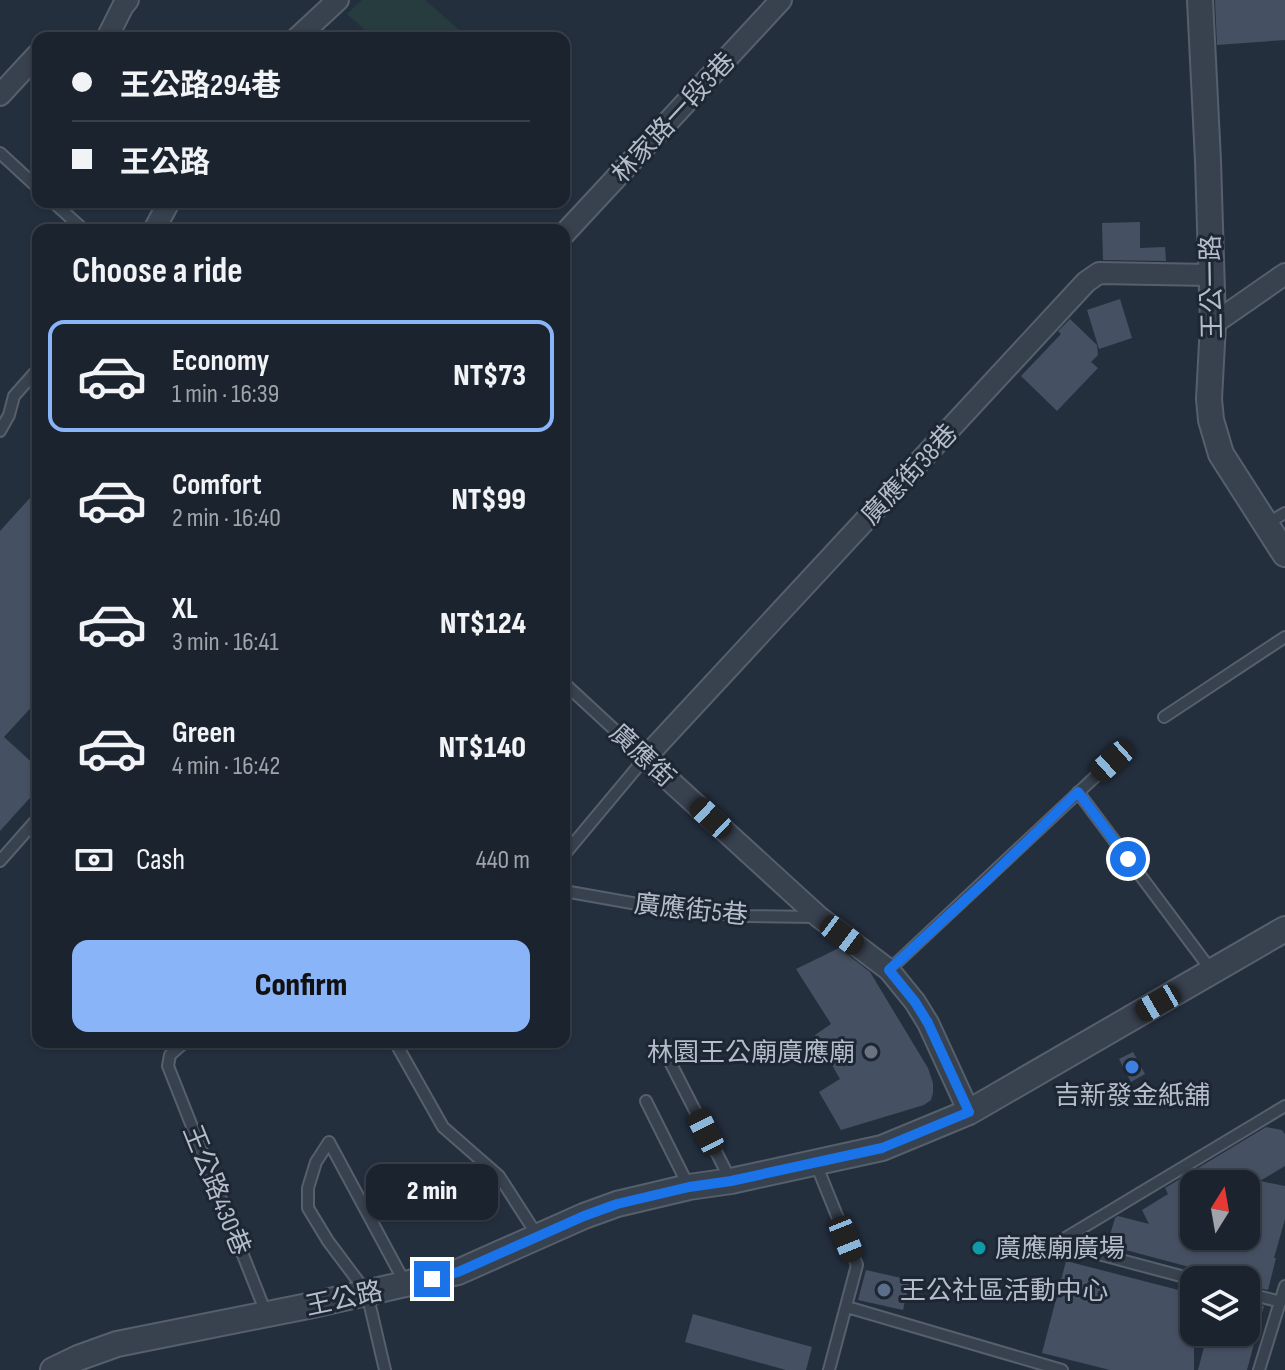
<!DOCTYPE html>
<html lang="en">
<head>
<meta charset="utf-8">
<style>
  body { margin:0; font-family:"Sofia Sans Condensed","Noto Sans TC",sans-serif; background:#242b36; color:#f1f3f6; height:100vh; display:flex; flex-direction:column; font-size:30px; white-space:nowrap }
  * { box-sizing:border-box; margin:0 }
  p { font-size:26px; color:#a0a4aa }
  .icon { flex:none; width:44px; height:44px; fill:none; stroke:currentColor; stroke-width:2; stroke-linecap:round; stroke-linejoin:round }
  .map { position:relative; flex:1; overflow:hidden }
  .details { position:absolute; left:32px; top:224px; width:538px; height:824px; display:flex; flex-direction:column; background:#1b232e; border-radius:16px; box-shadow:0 2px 6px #0004,0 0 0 2px #39404a }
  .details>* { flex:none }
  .banner { position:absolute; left:32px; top:32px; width:538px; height:176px; border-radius:16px; box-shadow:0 2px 6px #0004,0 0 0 2px #39404a; display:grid; align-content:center; height:176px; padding:0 40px; background:#1b232e }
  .needle { width:52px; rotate:11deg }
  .fabs { position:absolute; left:1180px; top:1170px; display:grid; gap:16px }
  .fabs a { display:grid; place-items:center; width:80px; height:80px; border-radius:16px; background:#1b232e; box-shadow:0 2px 6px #0004,0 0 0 2px #39404a; font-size:40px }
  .end { position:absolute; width:36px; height:36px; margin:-18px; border:10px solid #1a73e8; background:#fff; box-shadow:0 0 0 4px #fff }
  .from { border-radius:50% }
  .bubble { position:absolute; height:56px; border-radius:16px; background:#1b232e; box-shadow:0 2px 6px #0004,0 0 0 2px #39404a; font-size:26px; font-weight:800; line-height:56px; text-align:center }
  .car { position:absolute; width:24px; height:48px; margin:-24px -12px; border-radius:10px; box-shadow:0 0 6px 2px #0007; background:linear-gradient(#222 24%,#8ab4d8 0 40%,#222 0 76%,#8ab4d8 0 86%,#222 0) }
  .banner b { display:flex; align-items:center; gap:28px; height:76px; font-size:30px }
  .banner b+b { border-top:2px solid #39404a }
  .banner i { width:20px; height:20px; background:#f1f3f6 }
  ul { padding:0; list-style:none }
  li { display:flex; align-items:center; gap:24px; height:112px; margin:0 16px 12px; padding:0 24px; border:4px solid transparent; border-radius:16px }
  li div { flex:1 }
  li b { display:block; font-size:30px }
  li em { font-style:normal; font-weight:800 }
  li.on { border-color:#8ab4f8 }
  li>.icon { width:72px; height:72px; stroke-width:1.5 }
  h2 { padding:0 40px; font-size:36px; line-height:96px }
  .pay { display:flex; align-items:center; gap:20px; height:88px; padding:0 40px; font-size:30px }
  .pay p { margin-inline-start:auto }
  .action { display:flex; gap:16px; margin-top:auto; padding:16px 40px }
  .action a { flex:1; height:92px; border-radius:16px; background:#8ab4f8; color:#111; font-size:32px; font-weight:800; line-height:92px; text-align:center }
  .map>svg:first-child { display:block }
  .green { fill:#263c3f }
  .building { fill:#455162; fill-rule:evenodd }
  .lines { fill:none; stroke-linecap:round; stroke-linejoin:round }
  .service-casing { stroke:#565f6c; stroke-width:14 }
  .minor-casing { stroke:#565f6c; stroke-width:24 }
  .tertiary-casing { stroke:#565f6c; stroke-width:28 }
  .service { stroke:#38414e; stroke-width:10 }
  .minor { stroke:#38414e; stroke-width:20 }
  .tertiary { stroke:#38414e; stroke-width:24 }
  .route { stroke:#1a73e8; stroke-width:10 }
  .worship-dot { fill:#6b7280; stroke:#1d2633; stroke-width:3 }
  .shop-dot { fill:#3f7fe0; stroke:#1d2633; stroke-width:3 }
  .culture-dot { fill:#0f9aa8; stroke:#1d2633; stroke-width:3 }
  .service-dot { fill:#5c6f8a; stroke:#1d2633; stroke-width:3 }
  .labels { text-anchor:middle; stroke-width:6; stroke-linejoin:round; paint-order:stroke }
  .street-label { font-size:26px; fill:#b4bcc9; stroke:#1d2633 }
  .poi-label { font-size:26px; fill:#b4bcc9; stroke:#1d2633; text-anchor:start }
</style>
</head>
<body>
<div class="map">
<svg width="1285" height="1370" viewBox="0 0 1285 1370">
  <rect width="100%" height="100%" fill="#242f3e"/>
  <path class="green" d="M362 0H425L466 36 463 38H374L347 14Z"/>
  <path class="building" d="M1215 0H1285V40L1217 45Z
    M1140 222V248L1165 247 1166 261 1103 260 1102 223Z
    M1120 299 1132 338 1099 349 1087 310Z
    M1070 319 1097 345 1098 355 1091 362 1098 368 1057 411 1021 376 1061 334 1058 331Z
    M38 489V682L30 690 38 697V700L4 737 38 768V789L0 831V531Z
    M839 948 870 972 928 1068 933 1083V1093L931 1100 924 1105 841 1130 819 1092 840 1079 815 1035 831 1024 796 969Z
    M1133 1052 1145 1074 1131 1082 1119 1059Z
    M1266 1127 1282 1130 1285 1134V1166L1260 1181 1285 1186V1219L1274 1258H1276L1268 1290 1246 1285V1280H1222L1223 1276 1107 1245 1115 1218 1118 1216 1149 1224 1142 1210 1168 1194 1165 1188ZM1256 1183 1246 1214V1236H1194V1184H1246V1189Z
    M1066 1261 1194 1294V1370H1110L1042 1353Z
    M866 1270 910 1280 903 1310 858 1300Z
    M1246 1301 1264 1306 1247 1370H1198L1208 1332H1246Z
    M693 1314 812 1347 806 1370H786L685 1342Z"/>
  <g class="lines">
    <defs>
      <path id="service" d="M0 153 38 188
        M53 202 84 230
        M0 431 9 415 14 396 38 369
        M1266 524 1285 513
        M564 683 645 758 564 855
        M1164 717 1285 637
        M1078 792 1211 970
        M0 861 38 818
        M564 891 660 908 748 916 816 917
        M889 970 1112 761
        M185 1042 170 1055 168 1066 266 1313
        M395 1042 443 1127 499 1176 537 1235
        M668 1058 730 1179
        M646 1101 688 1185
        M816 1164 857 1265 829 1370
        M1057 1243 1285 1106
        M1057 1243 1196 1280
        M1246 1293 1281 1302
        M847 1307 1062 1370
        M385 1370 367 1293 328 1241 308 1208V1188L316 1162 329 1142 405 1283
        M1259 1370 1285 1286"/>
      <path id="minor" d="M107 38 123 6 128 0
        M297 38 338 0
        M0 95 37 55 38 56
        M154 230 169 202
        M564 234 781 0
        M1213 324 1285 274
        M969 1112 928 1023 915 1002 889 970 819 917 645 758 1086 282 1099 273 1211 275"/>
      <path id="tertiary" d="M1200 0 1208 161 1213 324 1209 399 1211 420 1221 454 1285 554
        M53 1370 78 1358 117 1344 308 1306 458 1272 584 1216 617 1204 689 1187 731 1181 882 1148 969 1112 1285 929"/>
    </defs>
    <use href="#service" class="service-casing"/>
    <use href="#minor" class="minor-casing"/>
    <use href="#tertiary" class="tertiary-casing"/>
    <use href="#service" class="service"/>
    <use href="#minor" class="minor"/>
    <use href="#tertiary" class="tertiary"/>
  </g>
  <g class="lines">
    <path class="route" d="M432 1279 458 1272 584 1216 617 1204 689 1187 731 1181 882 1148 969 1112 928 1023 915 1002 889 970 988 879 1078 792 1128 859"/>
  </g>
  <circle class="worship-dot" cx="871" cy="1052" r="8"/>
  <circle class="shop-dot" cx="1132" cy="1067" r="8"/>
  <circle class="culture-dot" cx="979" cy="1248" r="8"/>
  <circle class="service-dot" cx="884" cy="1290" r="8"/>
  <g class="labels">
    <g class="street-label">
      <text transform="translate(673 117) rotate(-47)" y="9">林家路一段3巷</text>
      <text transform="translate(1211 287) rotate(-91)" y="9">王公一路</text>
      <text transform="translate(909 474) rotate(-47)" y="9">廣應街38巷</text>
      <text transform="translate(643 755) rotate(43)" y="9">廣應街</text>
      <text transform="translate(691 909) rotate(6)" y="9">廣應街5巷</text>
      <text transform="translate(217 1190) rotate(68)" y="9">王公路430巷</text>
      <text transform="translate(344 1298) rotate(-12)" y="9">王公路</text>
    </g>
    <g class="poi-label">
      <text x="855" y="1061" text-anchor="end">林園王公廟廣應廟</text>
      <text x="1132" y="1104" text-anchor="middle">吉新發金紙舖</text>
      <text x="995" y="1257">廣應廟廣場</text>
      <text x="900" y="1299">王公社區活動中心</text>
    </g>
  </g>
</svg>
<div class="fabs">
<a><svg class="needle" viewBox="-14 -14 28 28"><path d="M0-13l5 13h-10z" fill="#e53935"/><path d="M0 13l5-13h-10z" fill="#a0a4aa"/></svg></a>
<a><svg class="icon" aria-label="layers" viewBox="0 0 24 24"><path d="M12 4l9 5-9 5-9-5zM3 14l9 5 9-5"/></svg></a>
</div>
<i class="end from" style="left:1128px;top:859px"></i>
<i class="end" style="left:432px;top:1279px"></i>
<div class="bubble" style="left:366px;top:1164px;width:132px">2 min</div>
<i class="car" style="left:1112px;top:761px;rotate:228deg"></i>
<i class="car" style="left:711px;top:818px;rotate:313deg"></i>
<i class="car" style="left:842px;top:935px;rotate:127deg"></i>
<i class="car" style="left:1158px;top:1003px;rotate:240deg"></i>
<i class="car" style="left:706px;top:1132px;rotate:333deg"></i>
<i class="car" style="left:846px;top:1239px;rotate:158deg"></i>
<div class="banner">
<b><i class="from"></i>王公路294巷</b>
<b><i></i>王公路</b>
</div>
<section class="details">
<h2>Choose a ride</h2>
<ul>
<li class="on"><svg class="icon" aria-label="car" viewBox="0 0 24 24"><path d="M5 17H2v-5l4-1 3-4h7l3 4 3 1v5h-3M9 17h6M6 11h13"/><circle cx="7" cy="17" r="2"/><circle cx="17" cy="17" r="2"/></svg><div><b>Economy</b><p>1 min · 16:39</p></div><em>NT$73</em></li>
<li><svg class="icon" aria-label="car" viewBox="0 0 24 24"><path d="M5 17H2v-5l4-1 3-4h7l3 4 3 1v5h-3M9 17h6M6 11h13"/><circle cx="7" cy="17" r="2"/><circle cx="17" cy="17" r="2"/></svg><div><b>Comfort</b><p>2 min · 16:40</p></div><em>NT$99</em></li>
<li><svg class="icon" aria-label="car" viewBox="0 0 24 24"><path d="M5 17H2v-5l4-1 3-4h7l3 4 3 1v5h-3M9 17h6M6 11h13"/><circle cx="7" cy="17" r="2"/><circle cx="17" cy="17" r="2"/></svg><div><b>XL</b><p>3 min · 16:41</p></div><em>NT$124</em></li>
<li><svg class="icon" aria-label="car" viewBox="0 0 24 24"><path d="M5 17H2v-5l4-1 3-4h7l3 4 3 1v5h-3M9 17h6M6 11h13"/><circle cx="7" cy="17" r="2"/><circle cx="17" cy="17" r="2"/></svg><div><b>Green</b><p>4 min · 16:42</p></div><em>NT$140</em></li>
</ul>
<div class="pay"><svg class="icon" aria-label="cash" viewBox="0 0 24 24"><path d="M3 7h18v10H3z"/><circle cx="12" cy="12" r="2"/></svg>Cash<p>440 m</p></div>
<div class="action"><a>Confirm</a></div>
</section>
</div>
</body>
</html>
